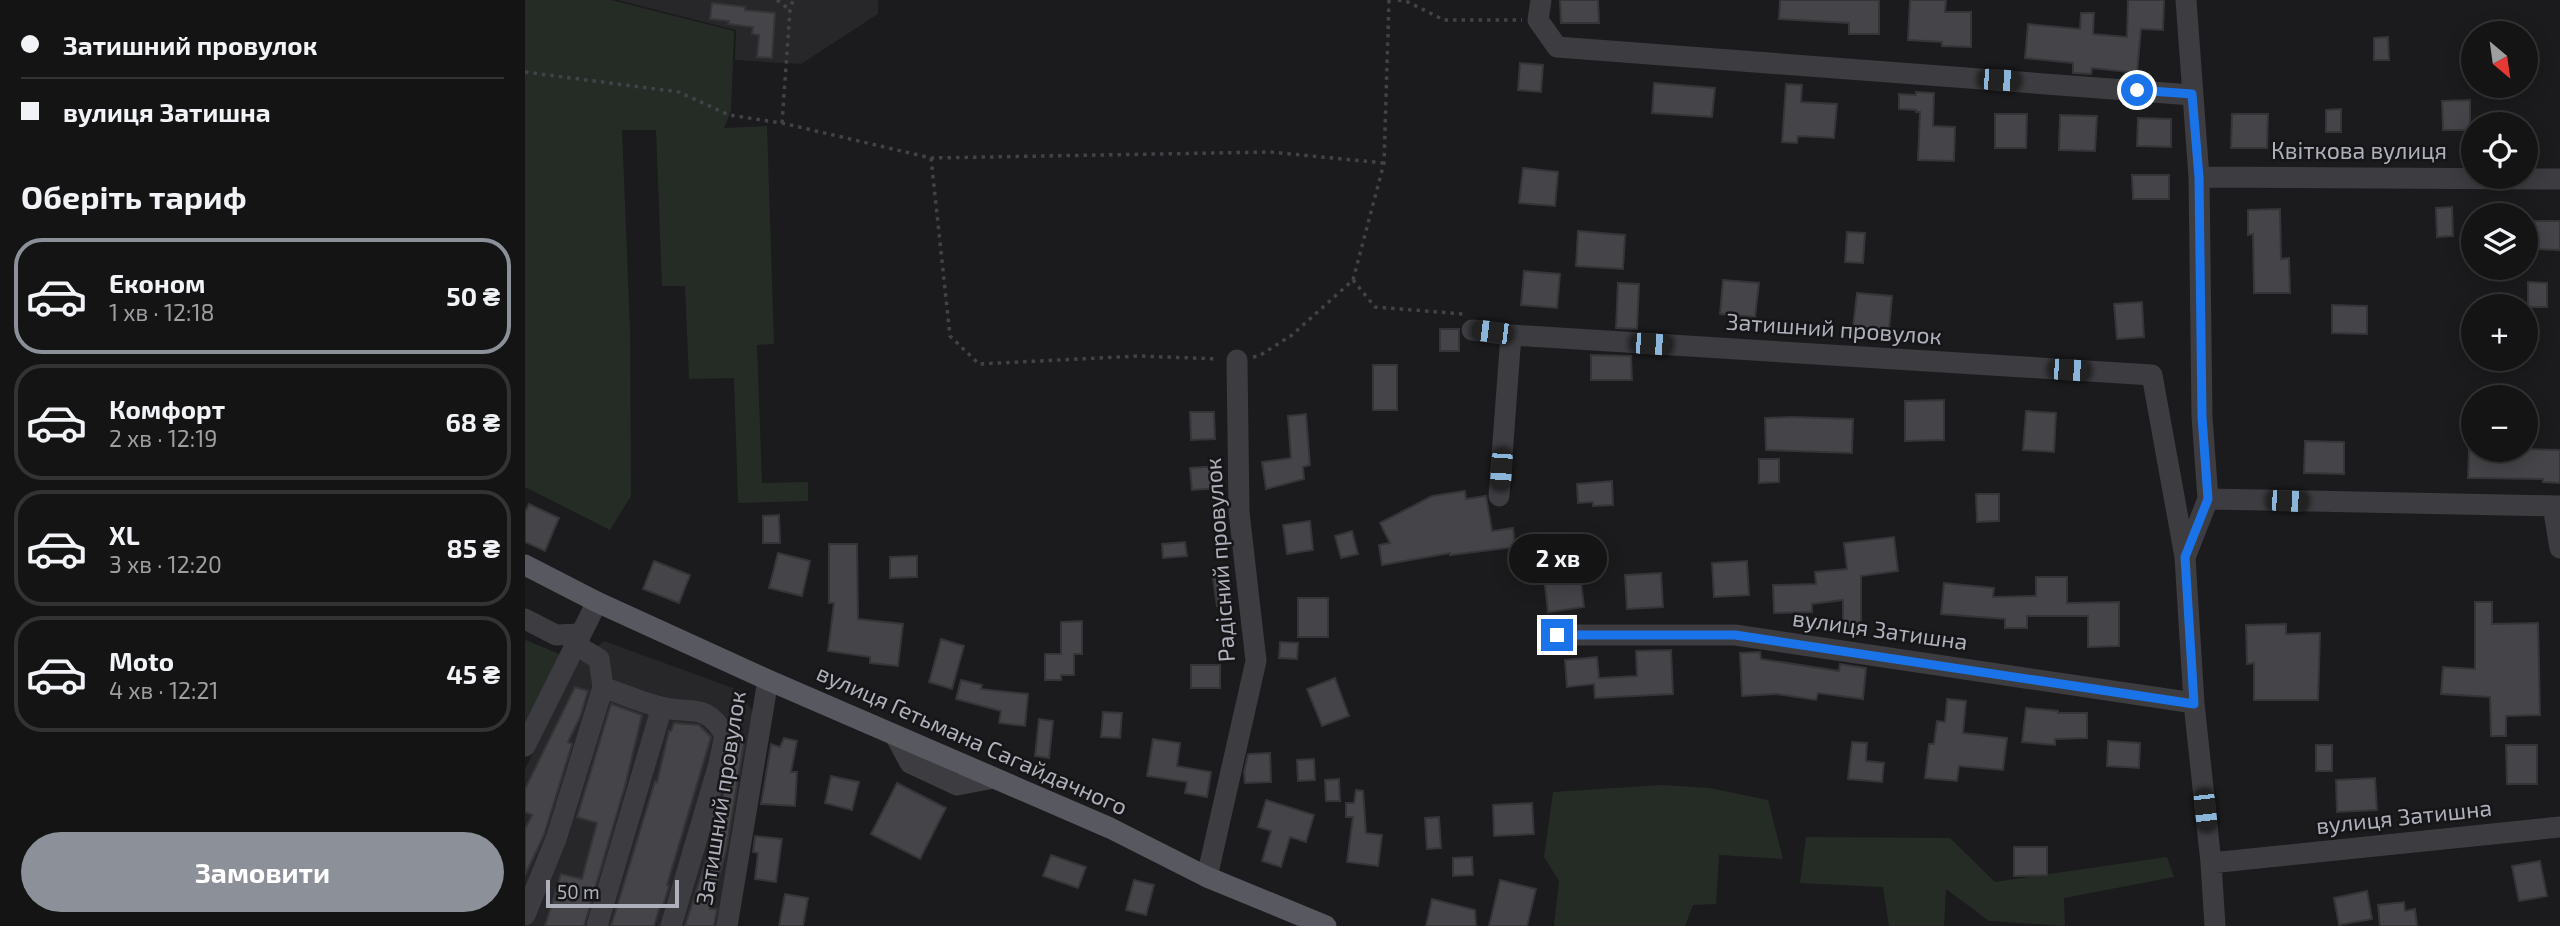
<!DOCTYPE html>
<html lang="uk">
<head>
<meta charset="utf-8">
<style>
  body { margin:0; font-family:"Exo 2",sans-serif; background:#212122; color:#f1f3f6; height:100vh; display:flex; flex-direction:column; font-size:26px; white-space:nowrap }
  * { box-sizing:border-box; margin:0 }
  p { font-size:23px; color:#9d9ea0 }
  .icon { flex:none; width:38px; height:38px; fill:none; stroke:currentColor; stroke-width:2; stroke-linecap:round; stroke-linejoin:round }
  .map { position:relative; flex:1; overflow:hidden }
  .side { display:flex; flex-direction:column; background:#141415; width:525px }
  .side>* { flex:none }
  .banner { display:grid; align-content:center; height:154px; padding:0 21px; background:#141415 }
  .needle { width:46px; rotate:151deg }
  .tools { position:absolute; left:1936px; top:21px; display:grid; gap:14px }
  .tools a { display:grid; place-items:center; width:77px; height:77px; border-radius:50%; background:#141415; box-shadow:0 4px 18px #0003,0 0 0 2px #333334; font-size:35px }
  .scale { position:absolute; left:21px; bottom:18px; width:133px; box-sizing:border-box; padding-left:7px; border:4px solid #aeb0bb; border-top:0; font-size:19px; line-height:24px; white-space:nowrap; color:#aeb0bb; -webkit-text-stroke:5px #161517; paint-order:stroke }
  .end { position:absolute; width:32px; height:32px; margin:-16px; border:9px solid #1a73e8; background:#fff; box-shadow:0 0 0 4px #fff }
  .from { border-radius:50% }
  .bubble { position:absolute; height:49px; border-radius:24px; background:#141415; box-shadow:0 4px 18px #0003,0 0 0 2px #333334; font-size:23px; font-weight:700; line-height:49px; text-align:center }
  .car { position:absolute; width:21px; height:42px; margin:-21px -10px; border-radius:9px; box-shadow:0 0 5px 2px #0007; background:linear-gradient(#222 24%,#8ab4d8 0 40%,#222 0 76%,#8ab4d8 0 86%,#222 0) }
  .banner b { display:flex; align-items:center; gap:24px; height:66px; font-size:26px }
  .banner b+b { border-top:2px solid #333334 }
  .banner i { width:18px; height:18px; background:#f1f3f6 }
  ul { padding:0; list-style:none }
  li { display:flex; align-items:center; gap:21px; height:116px; margin:0 14px 10px; padding:0 7px; border:4px solid #333334; border-radius:28px }
  li div { flex:1 }
  li b { display:block; font-size:26px }
  li em { font-style:normal; font-weight:700 }
  li.active { border-color:#8c9099 }
  li>.icon { width:63px; height:63px; stroke-width:1.5 }
  h2 { padding:0 21px; font-size:32px; line-height:84px }
  .action { display:flex; gap:14px; margin-top:auto; padding:14px 21px }
  .action a { flex:1; height:80px; border-radius:42px; background:#8c9099; color:#fff; font-size:28px; font-weight:700; line-height:80px; text-align:center }
  main { display:flex; flex:1; min-height:0 }
  .map>svg:first-child { display:block }
  .built { fill:#272629 }
  .green { fill:#252c26 }
  .building { fill:#454549; stroke:#353538; stroke-width:2 }
  .lines { fill:none; stroke-linecap:round; stroke-linejoin:round }
  .path { stroke:#424348; stroke-width:3.5; stroke-dasharray:3.5 5; stroke-linecap:butt }
  .minor { stroke:#3c3c41; stroke-width:21 }
  .major { stroke:#585960; stroke-width:21 }
  .route { stroke:#1a73e8; stroke-width:9 }
  .labels { text-anchor:middle; stroke-width:5; stroke-linejoin:round; paint-order:stroke }
  .street-label { font-size:23px; fill:#aeb0bb; stroke:#161517 }
</style>
</head>
<body>
<main>
<section class="side">
<div class="banner">
<b><i class="from"></i>Затишний провулок</b>
<b><i></i>вулиця Затишна</b>
</div>
<h2>Оберіть тариф</h2>
<ul>
<li class="active"><svg class="icon" aria-label="car" viewBox="0 0 24 24"><path d="M5 17H2v-5l4-1 3-4h7l3 4 3 1v5h-3M9 17h6M6 11h13"/><circle cx="7" cy="17" r="2"/><circle cx="17" cy="17" r="2"/></svg><div><b>Економ</b><p>1 хв · 12:18</p></div><em>50 ₴</em></li>
<li><svg class="icon" aria-label="car" viewBox="0 0 24 24"><path d="M5 17H2v-5l4-1 3-4h7l3 4 3 1v5h-3M9 17h6M6 11h13"/><circle cx="7" cy="17" r="2"/><circle cx="17" cy="17" r="2"/></svg><div><b>Комфорт</b><p>2 хв · 12:19</p></div><em>68 ₴</em></li>
<li><svg class="icon" aria-label="car" viewBox="0 0 24 24"><path d="M5 17H2v-5l4-1 3-4h7l3 4 3 1v5h-3M9 17h6M6 11h13"/><circle cx="7" cy="17" r="2"/><circle cx="17" cy="17" r="2"/></svg><div><b>XL</b><p>3 хв · 12:20</p></div><em>85 ₴</em></li>
<li><svg class="icon" aria-label="car" viewBox="0 0 24 24"><path d="M5 17H2v-5l4-1 3-4h7l3 4 3 1v5h-3M9 17h6M6 11h13"/><circle cx="7" cy="17" r="2"/><circle cx="17" cy="17" r="2"/></svg><div><b>Moto</b><p>4 хв · 12:21</p></div><em>45 ₴</em></li>
</ul>
<div class="action"><a>Замовити</a></div>
</section>
<div class="map">
<svg width="2035" height="926" viewBox="0 0 2035 926">
  <rect width="100%" height="100%" fill="#1b1a1c"/>
  <path class="built" d="M92 0H353V14L276 64 210 60 211 30Z
    M79 641 216 691 231 718 197 926H0V769L51 664Z"/>
  <path class="green" d="M0 0H86L209 31 206 111 199 128 242 126 249 344 232 345 237 483 283 482V501L213 503 209 378 164 379 160 286H137L131 130H97L105 329 106 496 85 530 0 487Z
    M1 640 39 656 0 724V641Z
    M1137 785 1184 788 1243 800 1258 859 1194 855 1191 904 1168 905 1160 926H1029L1034 881 1019 857 1028 792Z
    M1281 837 1425 838 1470 882 1642 857 1649 877 1539 898 1540 926 1464 921 1421 889 1419 926H1364L1358 887 1275 883Z"/>
  <path class="building" d="M1035 0H1073L1074 23H1036Z
    M1255 0H1354V34H1324V23L1254 19Z
    M1385 0H1421L1420 12H1446V47L1417 46V42L1383 40Z
    M1603 0H1639L1638 30 1616 29 1612 73 1567 68 1566 74 1548 73V63L1500 58 1503 24 1555 29 1556 13H1569L1568 34 1602 37Z
    M187 3 220 7V10L250 13 247 58 232 57 234 35 227 34 228 27 203 24 204 21 185 19Z
    M1863 37 1864 60H1849V38Z
    M995 63 1018 65 1016 92 993 90Z
    M1129 83 1190 88 1187 117 1127 113Z
    M1261 84 1277 85 1276 102 1312 104 1309 138 1273 136 1272 143 1257 142Z
    M1391 92 1409 93 1408 126 1430 127 1429 161 1393 160 1395 112H1391V110L1374 109V94L1391 95Z
    M1945 100V130H1918L1917 101Z
    M1816 109V132H1801V110Z
    M1470 114H1502L1501 148H1470Z
    M1707 114H1743L1742 148H1706Z
    M1535 115 1572 116 1570 151 1534 150Z
    M1613 118 1646 119V147L1612 146Z
    M998 168 1033 172 1030 206 994 203Z
    M1607 175H1644V199H1608Z
    M1927 207 1928 236 1912 237 1911 208Z
    M1755 209 1756 259 1764 258 1765 293H1729L1728 234 1723 235V210Z
    M2010 221H2035V250L2009 249Z
    M1053 231 1100 235 1098 269 1051 266Z
    M1322 232 1340 233 1338 263 1320 262Z
    M999 271 1035 274 1032 308 996 305Z
    M1198 280 1234 283 1230 317 1195 314Z
    M2003 282 2022 283V307H2003Z
    M1093 283 1114 284 1112 329 1091 328Z
    M1332 293 1367 296 1364 330 1328 327Z
    M1617 302 1619 337 1592 339 1589 304Z
    M1807 305 1842 306V334L1807 333Z
    M915 329H934V351H915Z
    M1066 355 1106 356 1107 380H1066Z
    M848 365H872V410H848Z
    M1419 400V440L1380 441V401Z
    M1501 411 1531 413 1529 452 1498 450Z
    M665 412H689L690 439 666 440Z
    M781 414 785 465 778 467 779 479 741 489 737 462 766 458 763 416Z
    M1267 417 1328 419 1327 453 1241 450 1240 418Z
    M1780 441 1819 442V474L1779 473Z
    M2000 449 2035 450V483L2018 482V479L1943 478 1944 450Z
    M1234 459H1254V482L1234 483Z
    M693 466 695 488 667 490 665 468Z
    M1087 481 1088 505 1068 506V502L1053 503 1052 484Z
    M940 491 941 499 961 496 967 531 988 528 990 547 925 555V553L857 565 854 545 865 543 855 523 907 496Z
    M1451 494H1474V521L1452 522Z
    M4 504 34 518 20 551 0 542V512Z
    M254 515 255 543H238V516Z
    M785 521 788 550 762 554 758 525Z
    M827 531 833 554 816 558 810 536Z
    M1369 537 1373 571 1336 576V627H1318V600L1287 604V612L1249 613 1248 585 1291 584 1290 572 1322 569 1319 543Z
    M660 542 662 556 638 558 637 544Z
    M304 544H332L333 619 378 624 373 666 345 663V657L303 651 309 603H304Z
    M253 553 285 561 277 596 244 588Z
    M392 556V577L365 578V557Z
    M129 561 165 575 154 603 118 589Z
    M1222 561 1224 595 1189 597 1187 563Z
    M1055 573 1059 607 1023 612 1019 577Z
    M1136 573 1138 607 1102 609 1100 575Z
    M704 576 707 605 692 606 688 578Z
    M1511 577H1542V603L1594 602V646L1563 647V616H1502V628H1480V619L1416 614 1419 583 1469 588 1468 597 1511 596Z
    M773 598H803V637H773Z
    M1950 602H1967V624L2013 623 2015 715 1981 716V736H1966L1965 697 1916 694 1918 667 1950 669Z
    M557 621V654H549V675H536V680H520V654H536V622Z
    M1761 624V634L1795 633 1793 700H1729V663L1722 664 1721 625Z
    M416 639 439 646 427 689 404 682Z
    M755 642 773 643 772 659 754 658Z
    M1146 650 1148 694 1070 698 1069 684 1042 687 1040 660 1072 657 1074 678 1112 676 1111 651Z
    M1235 652 1236 659 1314 671 1315 664 1341 668 1338 699 1293 693 1291 700 1252 694 1217 696 1215 653Z
    M666 665H695V688H666Z
    M810 678 824 716 797 726 782 689Z
    M436 680 457 685 456 689 503 694 500 726 474 723 476 711 431 699Z
    M50 687 63 691 55 717 43 742 47 744 19 835 0 875V829L7 815 0 812V789Z
    M1422 699 1441 701 1438 733 1482 738 1478 770 1434 766 1432 781 1400 778 1404 744H1409L1412 721 1420 722Z
    M86 704 117 715 100 786 59 926H20L36 874 57 879 60 867 72 823 52 817Z
    M1501 708 1533 711V713H1562V738L1530 739V745L1497 742Z
    M578 712 597 713 595 738 576 737Z
    M514 719 528 721 524 758 510 756Z
    M149 723 174 725 186 737 142 885 144 886 138 906H135L129 926H86L130 781 132 782 144 731H146Z
    M213 734 220 737 201 851 185 909H192L189 926H160L184 851Z
    M259 738 272 741 266 772H272L270 806 236 804 246 744 255 747Z
    M628 739 655 743 652 766 686 772 682 797 660 793 662 782 622 776Z
    M1583 741 1615 743 1614 768 1582 766Z
    M1327 742 1342 743 1341 761 1359 763 1357 782 1323 779Z
    M1791 745H1807V771H1791Z
    M1981 745H2012V784H1982Z
    M745 753 746 782 720 783 719 772 723 754Z
    M789 759 790 780 773 781 772 760Z
    M306 776 334 782 327 810 300 803Z
    M1850 778 1852 810 1812 812 1811 780Z
    M814 779 815 801H801L800 780Z
    M372 783 421 808 395 859 346 834Z
    M831 790 838 791 841 833 857 835 853 866 822 862 828 817H821V803H829Z
    M741 800 789 815 781 842 765 837 756 867 737 861 746 831 733 827Z
    M1007 803 1009 834 969 836 968 805Z
    M914 817 916 848 902 849 900 818Z
    M230 836 257 839 251 882 230 879 233 853 228 852Z
    M1489 847H1522V875L1489 876Z
    M526 855 561 867 553 888 518 876Z
    M947 857 948 875 928 876V858Z
    M2015 861 2022 896 1994 901 1987 866Z
    M609 880 629 885 621 915 601 910Z
    M975 880 1011 889 1002 926H964Z
    M1842 891 1847 919 1814 925 1809 898Z
    M260 894 283 898 278 926H254Z
    M907 899 950 910 951 926H901Z
    M1879 902 1880 911 1890 909 1892 926H1855L1853 905Z"/>
  <g class="lines">
    <path class="path" d="M252 0 265 10
      M873 0 883 2 919 20H997
      M0 72 154 92 204 115 257 123 406 158 745 152 859 163
      M257 123 265 10 268 0
      M406 158 425 336 454 364 614 356 693 359
      M828 280 850 307 938 314
      M728 357 734 356 767 335 828 280 859 163 864 0"/>
    <path class="minor" d="M1016 0 1013 20 1032 47 1667 95
      M1661 0 1674 177 1677 417 1683 499
      M1674 177 2035 179
      M947 330 986 335 974 496
      M986 335 1627 375 1660 557 1669 703 1686 863 1690 926
      M2028 506 2035 548
      M1661 555 1683 499 2035 506
      M0 619 31 635 56 634
      M1032 635H1210L1669 703
      M78 687C97 694 116 702 135 707 167 715 180 701 200 735L194 764 146 926
      M370 735 385 763 432 785 469 778
      M0 746 72 602
      M1686 863 2035 827
      M682 877 731 661 714 512 712 360
      M0 915 31 839 78 687 74 659 51 645
      M72 926 137 707
      M202 926 243 680"/>
    <path class="major" d="M0 565 72 602 243 680 585 828 682 877 801 926"/>
  </g>
  <g class="lines">
    <path class="route" d="M1032 635H1210L1669 704 1660 557 1683 499 1677 417 1674 177 1667 94 1612 90"/>
  </g>
  <g class="labels">
    <g class="street-label">
      <text x="1834" y="159">Квіткова вулиця</text>
      <text transform="translate(1309 329) rotate(4)" y="8">Затишний провулок</text>
      <text transform="translate(695 560) rotate(-94)" y="8">Радісний провулок</text>
      <text transform="translate(1355 630) rotate(8)" y="8">вулиця Затишна</text>
      <text transform="translate(447 740) rotate(24)" y="8">вулиця Гетьмана Сагайдачного</text>
      <text transform="translate(196 798) rotate(-81)" y="8">Затишний провулок</text>
      <text transform="translate(1879 817) rotate(-6)" y="8">вулиця Затишна</text>
    </g>
  </g>
</svg>
<div class="tools">
<a><svg class="needle" viewBox="-14 -14 28 28"><path d="M0-13l5 13h-10z" fill="#e53935"/><path d="M0 13l5-13h-10z" fill="#9d9ea0"/></svg></a>
<a><svg class="icon" aria-label="locate" viewBox="0 0 24 24"><circle cx="12" cy="12" r="6"/><path d="M12 2v4M12 18v4M2 12h4M18 12h4"/></svg></a>
<a><svg class="icon" aria-label="layers" viewBox="0 0 24 24"><path d="M12 4l9 5-9 5-9-5zM3 14l9 5 9-5"/></svg></a>
<a>+</a>
<a>−</a>
</div>
<div class="scale">50 m</div>
<i class="end from" style="left:1612px;top:90px"></i>
<i class="end" style="left:1032px;top:635px"></i>
<div class="bubble" style="left:984px;top:534px;width:98px">2 хв</div>
<i class="car" style="left:1474px;top:80px;rotate:94deg"></i>
<i class="car" style="left:967px;top:332px;rotate:277deg"></i>
<i class="car" style="left:1126px;top:344px;rotate:94deg"></i>
<i class="car" style="left:1544px;top:370px;rotate:94deg"></i>
<i class="car" style="left:976px;top:469px;rotate:184deg"></i>
<i class="car" style="left:1762px;top:501px;rotate:92deg"></i>
<i class="car" style="left:1680px;top:810px;rotate:174deg"></i>
</div>
</main>
</body>
</html>
